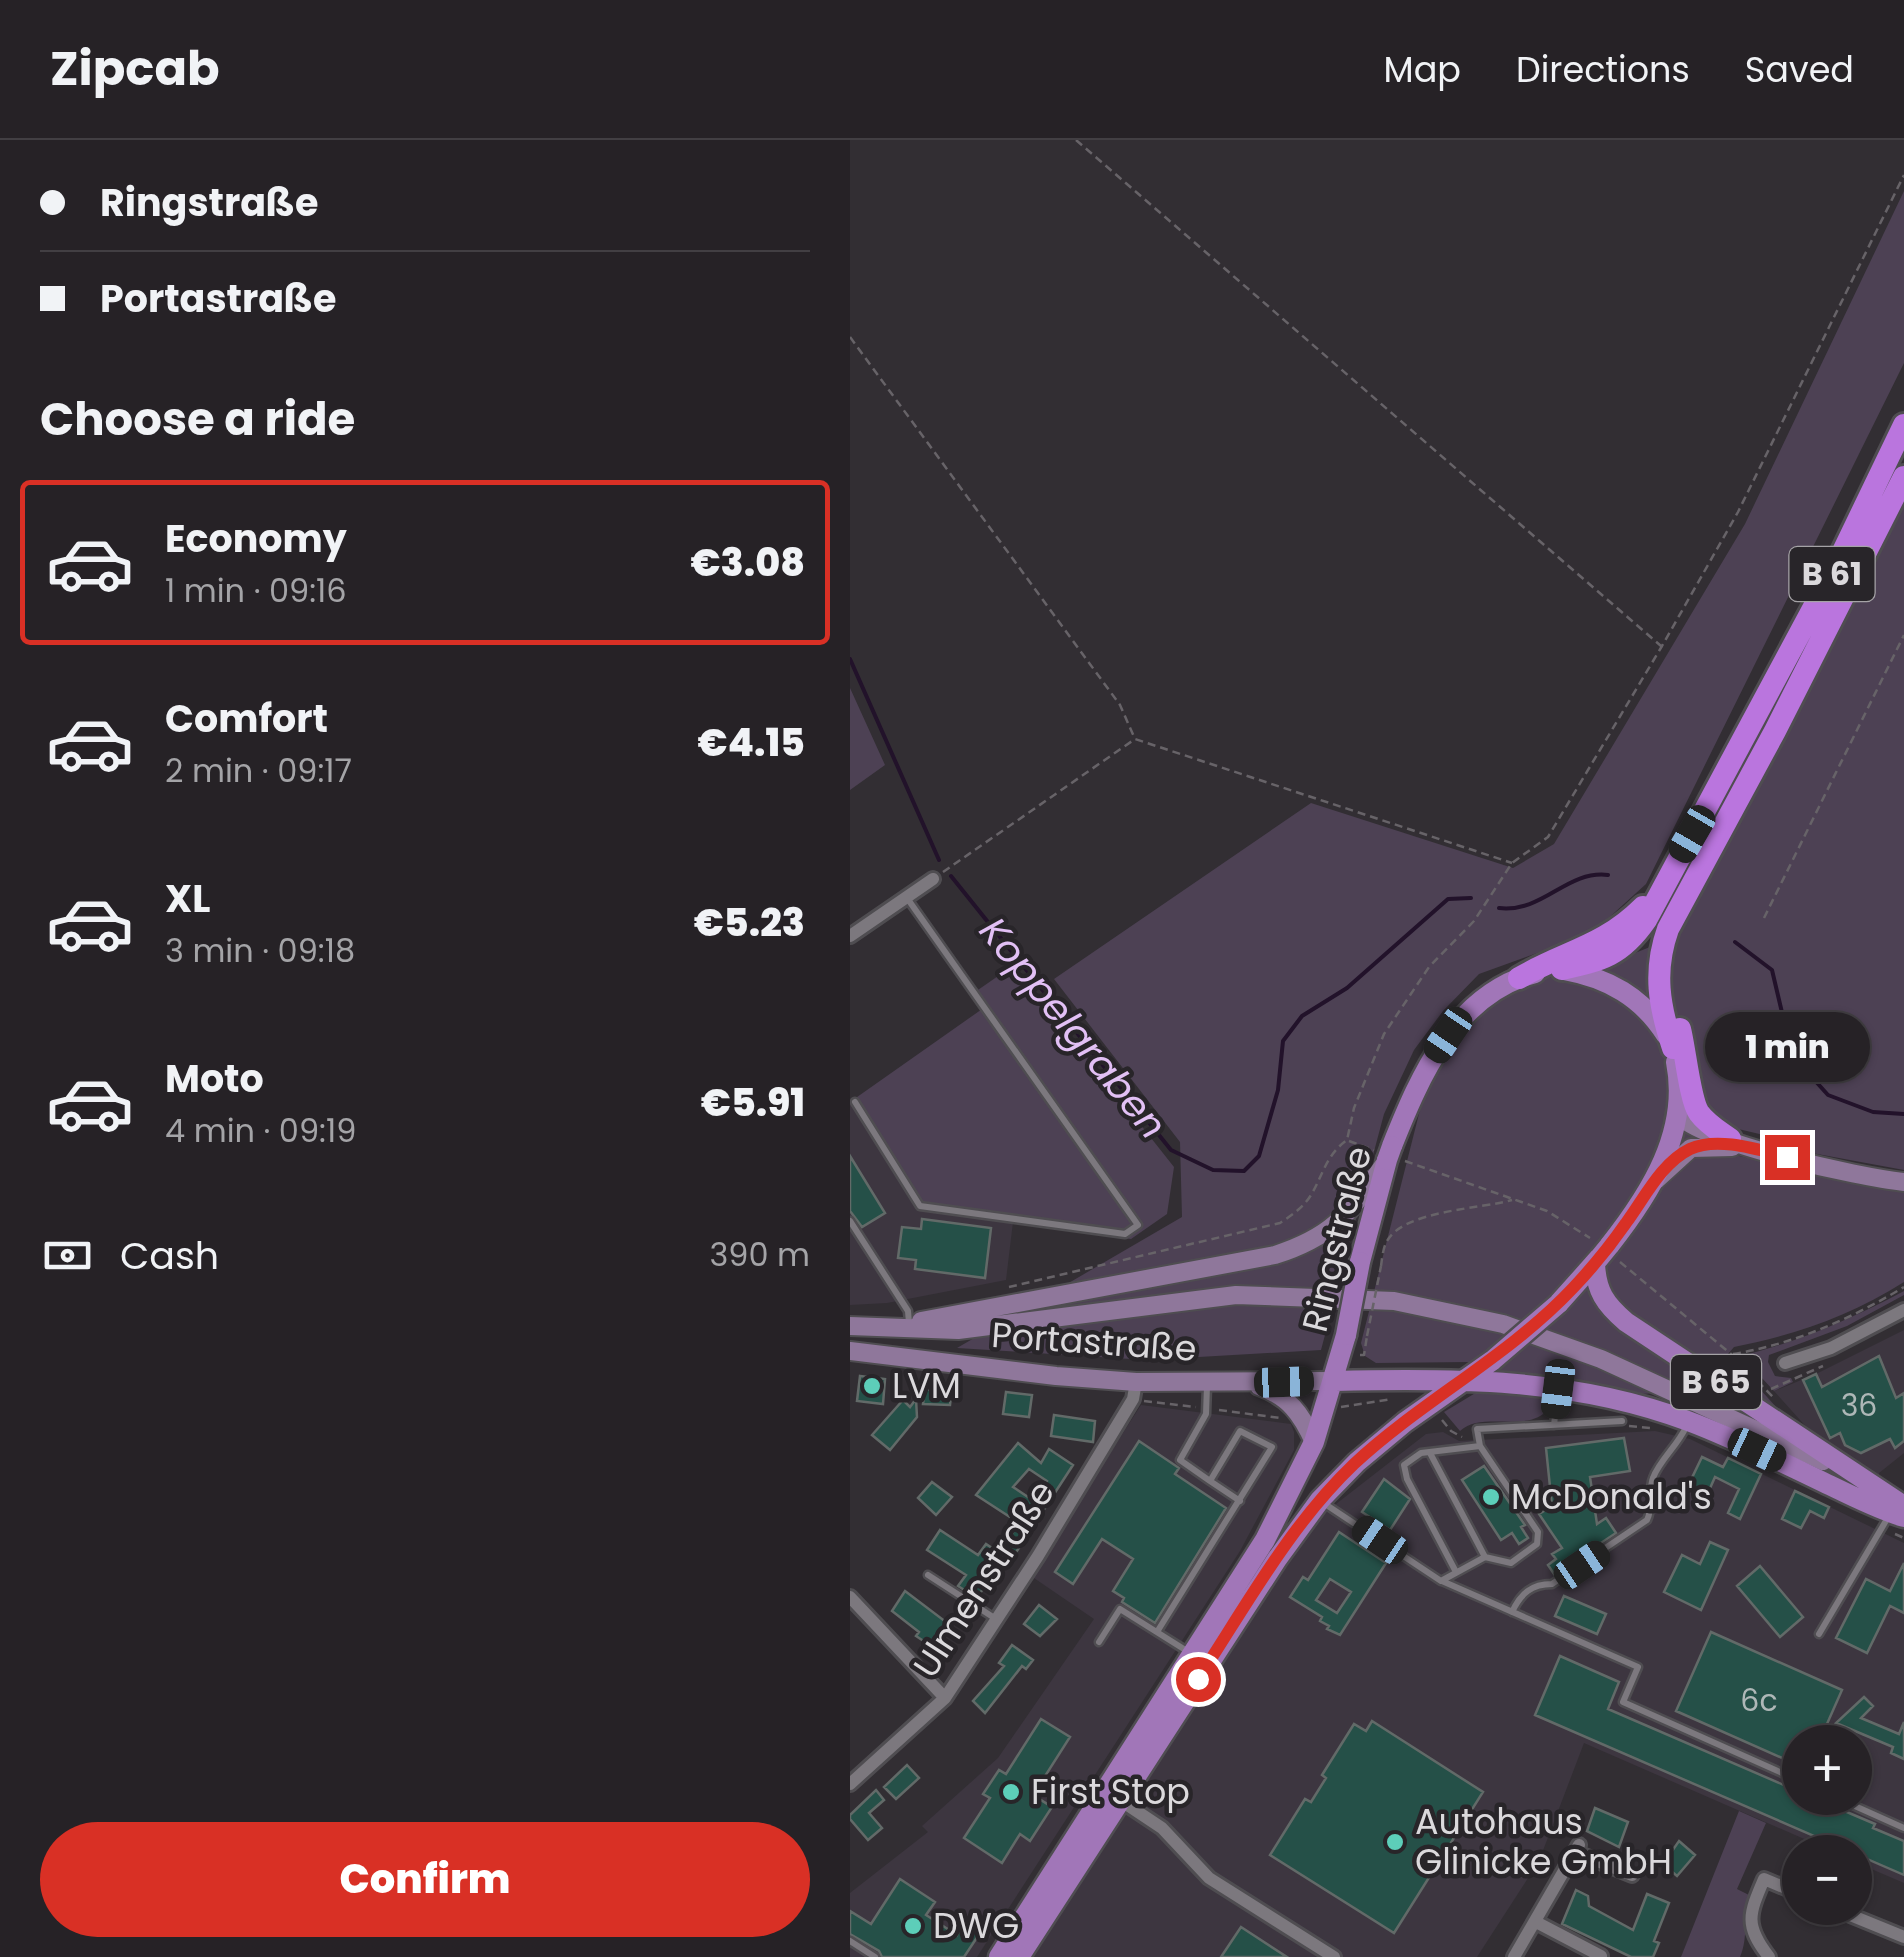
<!DOCTYPE html>
<html lang="en">
<head>
<meta charset="utf-8">
<style>
  body { margin:0; font-family:Poppins,sans-serif; background:#2e2a2e; color:#f1f3f6; height:100vh; display:flex; flex-direction:column; font-size:38px; white-space:nowrap }
  * { box-sizing:border-box; margin:0 }
  p { font-size:32px; color:#a4a4a7 }
  .icon { flex:none; width:55px; height:55px; fill:none; stroke:currentColor; stroke-width:2; stroke-linecap:round; stroke-linejoin:round }
  .map { position:relative; flex:1; overflow:hidden }
  .sheet { display:flex; flex-direction:column; background:#262226; width:850px }
  .sheet>* { flex:none }
  .banner { display:grid; align-content:center; height:220px; padding:0 40px; background:#262226 }
  .fabs { position:absolute; left:932px; top:1585px; display:grid; gap:20px }
  .fabs a { display:grid; place-items:center; width:90px; height:90px; border-radius:50%; background:#262226; box-shadow:0 2px 8px #0004,0 0 0 2px #423f43; font-size:50px }
  .end { position:absolute; width:45px; height:45px; margin:-22px; border:12px solid #d93025; background:#fff; box-shadow:0 0 0 5px #fff }
  .from { border-radius:50% }
  .bubble { position:absolute; height:70px; border-radius:35px; background:#262226; box-shadow:0 2px 8px #0004,0 0 0 2px #423f43; font-size:32px; font-weight:800; line-height:70px; text-align:center }
  .car { position:absolute; width:30px; height:60px; margin:-30px -15px; border-radius:12px; box-shadow:0 0 8px 2px #0007; background:linear-gradient(#222 24%,#8ab4d8 0 40%,#222 0 76%,#8ab4d8 0 86%,#222 0) }
  .banner b { display:flex; align-items:center; gap:35px; height:95px; font-size:38px }
  .banner b+b { border-top:2px solid #423f43 }
  .banner i { width:25px; height:25px; background:#f1f3f6 }
  ul { padding:0; list-style:none }
  li { display:flex; align-items:center; gap:30px; height:165px; margin:0 20px 15px; padding:0 20px; border:5px solid transparent; border-radius:10px }
  li div { flex:1 }
  li b { display:block; font-size:38px }
  li em { font-style:normal; font-weight:800 }
  li.selected { border-color:#d93025 }
  li>.icon { width:90px; height:90px; stroke-width:1.5 }
  h2 { padding:0 40px; font-size:45px; line-height:120px }
  .pay { display:flex; align-items:center; gap:25px; height:110px; padding:0 40px; font-size:38px }
  .pay p { margin-inline-start:auto }
  .primary-button { display:flex; gap:20px; margin-top:auto; padding:20px 40px }
  .primary-button a { flex:1; height:115px; border-radius:60px; background:#d93025; color:#fff; font-size:40px; font-weight:800; line-height:115px; text-align:center }
  header { display:flex; align-items:center; gap:60px; box-sizing:border-box; height:140px; padding:0 50px; background:#262226; border-bottom:2px solid #423f43 }
  header strong { font-size:48px }
  nav { display:flex; gap:55px; margin-inline-start:auto; font-size:35px }
  main { display:flex; flex:1; min-height:0 }
  .map>svg:first-child { display:block }
  .built { fill:#3d3640; fill-rule:evenodd }
  .green { fill:#4d4154 }
  .lines { fill:none; stroke-linecap:round; stroke-linejoin:round }
  .stream { stroke:#22122a; stroke-width:4 }
  .building { fill:#255048; stroke:#626a68; stroke-width:2.5; fill-rule:evenodd }
  .lane-casing { stroke:#4f4d51; stroke-width:11 }
  .street-casing { stroke:#4f4d51; stroke-width:18 }
  .secondary-casing { stroke:#4f4d51; stroke-width:22 }
  .primary-casing { stroke:#4f4d51; stroke-width:25 }
  .highway-casing { stroke:#4f4d51; stroke-width:28 }
  .path { stroke:#676368; stroke-width:2.5; stroke-dasharray:8 5; stroke-linecap:butt }
  .lane { stroke:#7c787e; stroke-width:6 }
  .street { stroke:#7c787e; stroke-width:12 }
  .secondary { stroke:#8f779b; stroke-width:18 }
  .primary { stroke:#a176b8; stroke-width:20 }
  .highway { stroke:#ba75de; stroke-width:22 }
  .primary-bridge-casing { stroke:#4f4d51; stroke-width:25; stroke-linecap:butt }
  .path-bridge { stroke:#676368; stroke-width:2.5; stroke-dasharray:8 5; stroke-linecap:butt }
  .primary-bridge { stroke:#a176b8; stroke-width:20 }
  .route { stroke:#d93025; stroke-width:12 }
  .poi-dot { fill:#5dceb9; stroke:#282529; stroke-width:4 }
  .labels { text-anchor:middle; stroke-width:9; stroke-linejoin:round; paint-order:stroke }
  .number-label { font-size:30px; fill:#aeb7b7 }
  .shield { fill:#282529; stroke:#a5a3a6; stroke-width:2.5 }
  .shield-label { font-size:32px; font-weight:bold; fill:#dbd9dc }
  .street-label { font-size:35px; fill:#dbd9dc; stroke:#282529 }
  .poi-label { font-size:35px; fill:#dbd9dc; stroke:#282529; text-anchor:start }
  .water-label { font-size:38px; font-style:italic; fill:#e2c0f5; stroke:#282529 }
</style>
</head>
<body>
<header>
<strong>Zipcab</strong>
<nav><a>Map</a><a>Directions</a><a>Saved</a></nav>
</header>
<main>
<section class="sheet">
<div class="banner">
<b><i class="from"></i>Ringstraße</b>
<b><i></i>Portastraße</b>
</div>
<h2>Choose a ride</h2>
<ul>
<li class="selected"><svg class="icon" aria-label="car" viewBox="0 0 24 24"><path d="M5 17H2v-5l4-1 3-4h7l3 4 3 1v5h-3M9 17h6M6 11h13"/><circle cx="7" cy="17" r="2"/><circle cx="17" cy="17" r="2"/></svg><div><b>Economy</b><p>1 min · 09:16</p></div><em>€3.08</em></li>
<li><svg class="icon" aria-label="car" viewBox="0 0 24 24"><path d="M5 17H2v-5l4-1 3-4h7l3 4 3 1v5h-3M9 17h6M6 11h13"/><circle cx="7" cy="17" r="2"/><circle cx="17" cy="17" r="2"/></svg><div><b>Comfort</b><p>2 min · 09:17</p></div><em>€4.15</em></li>
<li><svg class="icon" aria-label="car" viewBox="0 0 24 24"><path d="M5 17H2v-5l4-1 3-4h7l3 4 3 1v5h-3M9 17h6M6 11h13"/><circle cx="7" cy="17" r="2"/><circle cx="17" cy="17" r="2"/></svg><div><b>XL</b><p>3 min · 09:18</p></div><em>€5.23</em></li>
<li><svg class="icon" aria-label="car" viewBox="0 0 24 24"><path d="M5 17H2v-5l4-1 3-4h7l3 4 3 1v5h-3M9 17h6M6 11h13"/><circle cx="7" cy="17" r="2"/><circle cx="17" cy="17" r="2"/></svg><div><b>Moto</b><p>4 min · 09:19</p></div><em>€5.91</em></li>
</ul>
<div class="pay"><svg class="icon" aria-label="cash" viewBox="0 0 24 24"><path d="M3 7h18v10H3z"/><circle cx="12" cy="12" r="2"/></svg>Cash<p>390 m</p></div>
<div class="primary-button"><a>Confirm</a></div>
</section>
<div class="map">
<svg width="1054" height="1817" viewBox="0 0 1054 1817">
  <rect width="100%" height="100%" fill="#322e33"/>
  <path class="built" d="M0 962 67 1069 163 1082 156 1140 37 1163 0 1165Z
    M1054 1190V1313L1029 1333V1339L960 1291 924 1251 966 1234Z
    M291 1265 441 1284 444 1292V1310L390 1411 127 1817H0V1753L78 1692 72 1686 148 1618 244 1479 181 1436Z
    M805 1291 840 1299 1054 1403V1743L1005 1722V1712H984L734 1603 689 1721 627 1817H179L459 1385 576 1294 593 1292 609 1301ZM950 1602H1005V1658H950Z"/>
  <path class="green" d="M1054 51V223L796 744 742 793 629 834 593 871 564 910 534 974 471 1210 297 1220 107 1208 332 1077 330 1002 204 839 461 663 663 728 704 704 895 384Z
    M1054 361V1030L951 1011 922 997 880 987 865 1011 1054 1050V1142C1000 1176 946 1195 884 1207L878 1214 948 1291 919 1289 846 1252 787 1254 723 1239 648 1231 619 1222 526 1223 515 1216 511 1203 573 958 607 899 640 865 682 841 745 829 830 795Z
    M0 548 35 625 0 650Z
    M164 825 324 1027 317 1074 281 1099 67 1069 0 962 135 867 125 852Z
    M1054 1151V1155L997 1186 919 1215 918 1222 925 1236 941 1238 943 1242 924 1251 895 1220 899 1214C955 1199 1003 1178 1054 1151Z
    M632 1249 695 1255 699 1268C679 1295 633 1270 610 1291L594 1272Z
    M889 1671 916 1683 887 1749 901 1756C892 1777 899 1797 890 1817H831Z"/>
  <g class="lines">
    <path class="stream" d="M0 519 89 720
      M101 736 321 1010 363 1030 394 1031 409 1016 428 950 433 901 452 876 497 848 598 759 621 758
      M649 768C694 773 716 730 758 735
      M885 802 922 830 942 915 978 955 1023 972 1054 974"/>
  </g>
  <path class="building" d="M0 1016 35 1073 12 1087 0 1071Z
    M72 1079 141 1088 135 1138 65 1129 66 1120 48 1118 52 1087 71 1089Z
    M1029 1216 1046 1258 1054 1253V1301L1045 1308 1040 1299 1011 1313 995 1305 990 1293 980 1298 953 1240 966 1234 972 1247Z
    M10 1236 35 1239 33 1264 7 1261Z
    M80 1243 102 1246 100 1265 73 1264 75 1249 80 1250Z
    M156 1252 182 1255 179 1277 153 1274Z
    M66 1259 67 1277 40 1310 22 1295 53 1260 60 1267Z
    M204 1275 245 1281 243 1302 201 1296Z
    M774 1298 780 1331 740 1337 747 1384 756 1378 766 1393 704 1434 698 1425 706 1419 702 1414 712 1408 689 1374 702 1366 696 1308Z
    M289 1301 329 1328 325 1334 376 1368 305 1483 272 1462 274 1458 263 1451 283 1419 252 1399 223 1444 205 1432Z
    M168 1303 191 1323 199 1309 223 1325 161 1420 150 1412 169 1383 126 1355ZM179 1329 197 1341 184 1361 163 1347Z
    M852 1317 873 1327 878 1318 911 1334 890 1379 878 1373 889 1349 865 1337 857 1355 838 1346Z
    M634 1326 675 1385 671 1387 678 1398 669 1404 662 1393 651 1400 612 1340Z
    M534 1339 560 1359 540 1390 512 1372Z
    M82 1342 102 1357 86 1375 68 1358Z
    M945 1351 979 1367 974 1378 960 1371 951 1388 932 1379Z
    M90 1390 128 1415 136 1404 154 1416 127 1458 108 1446 116 1435 77 1410Z
    M489 1392 536 1423 490 1495 477 1489 479 1486 470 1481 472 1477 440 1457 453 1437 458 1440ZM480 1439 501 1452 487 1473 466 1460Z
    M860 1402 878 1410 851 1470 814 1452 832 1415 850 1424Z
    M1054 1423V1473L1040 1466 1017 1513 986 1498 1016 1439 1040 1451Z
    M910 1426 953 1477 930 1497 887 1446Z
    M55 1451 100 1485 87 1510 66 1496 69 1492 42 1471Z
    M714 1456 756 1474 747 1494 705 1476Z
    M189 1465 207 1479 190 1496 174 1484Z
    M861 1492 992 1550 969 1602H950V1626L826 1571Z
    M162 1505 183 1520 176 1529 172 1526 135 1573 123 1561 154 1526 149 1523Z
    M710 1516 769 1542 758 1569 950 1652V1658H964L1025 1684 1023 1688 1054 1701V1735L685 1575Z
    M1014 1557 1023 1566 1011 1578 1049 1594 1054 1582V1619L1041 1613 1043 1607 986 1583Z
    M191 1579 220 1597 183 1655 202 1667 180 1701 170 1694 152 1723 114 1698 140 1658 133 1654 149 1630 156 1634Z
    M522 1581 633 1652 544 1793 420 1715 455 1659 461 1662 476 1638 472 1635 504 1584 516 1591Z
    M57 1625 69 1638 46 1659 34 1647Z
    M26 1650 34 1660 19 1673 32 1688 18 1700 0 1679V1675Z
    M745 1668 778 1682 769 1707 737 1691Z
    M829 1701 845 1715 827 1736 813 1724Z
    M50 1739 85 1762 76 1775 107 1795 114 1783 130 1793 114 1817H32L29 1811 0 1794V1771L21 1784Z
    M726 1750 738 1756 739 1766 783 1790 797 1754 819 1763 804 1801 809 1803 803 1817H781L712 1784Z
    M391 1787 437 1817H371Z"/>
  <g class="lines">
    <defs>
      <path id="lane" d="M5 962 70 1066 275 1094 288 1085 57 758
        M0 1081 58 1171 59 1183
        M704 1285 708 1250
        M580 1313 635 1417
        M360 1341 390 1361
        M475 1364 591 1441 635 1417 661 1423 687 1404 688 1392 630 1306 627 1289 772 1281
        M606 1432 557 1339 554 1325 571 1313 630 1306
        M78 1435 146 1479
        M592 1441 788 1527 773 1562 950 1641
        M662 1472C671 1453 682 1444 702 1444L797 1380C804 1366 798 1350 803 1338 809 1321 828 1305 836 1287
        M307 1492 422 1307 390 1291 360 1341 330 1320 356 1274 357 1246
        M969 1494 1040 1374
        M249 1502 270 1469 337 1511
        M987 1658 1054 1688
        M0 1801 25 1817"/>
      <path id="street" d="M0 796 83 739
        M935 1223 981 1208 1054 1170
        M0 1457 95 1558
        M0 1644 95 1558 188 1416 283 1259 286 1242
        M270 1660 312 1688 359 1738 484 1817
        M725 1712 782 1735
        M983 1768 1054 1797
        M686 1782 751 1816
        M664 1817 729 1705
        M919 1817C894 1785 899 1774 914 1739L950 1754"/>
      <path id="secondary" d="M828 975C857 1004 1008 1037 1054 1042
        M806 1040 841 1008 882 1007
        M71 1181 425 1115C484 1096 498 1074 533 1026
        M0 1186 108 1190 386 1155 544 1161 653 1184 751 1219 973 1321
        M0 1211 206 1236 286 1242 485 1241
        M409 1246C439 1257 451 1273 464 1302"/>
      <path id="primary" d="M714 830C758 838 792 857 816 895
        M542 1006C570 936 605 854 685 833
        M759 1106C800 1054 840 992 826 922
        M510 1122 537 1020
        M745 1123C746 1151 755 1164 776 1182L1054 1366
        M708 1164 749 1118
        M485 1241C605 1238 724 1238 838 1281 886 1299 931 1322 977 1344 1003 1356 1027 1369 1054 1377
        M149 1817 415 1400 464 1302 496 1195
        M169 1817 427 1419 470 1360 507 1322 555 1282 643 1220"/>
      <path id="highway" d="M712 829C752 820 771 816 796 780L987 424 1054 285
        M669 838C715 811 753 807 793 767
        M830 889C835 908 840 961 849 973 857 984 869 991 880 999
        M823 908C809 866 803 831 818 789L925 591 1054 337"/>
    </defs>
    <use href="#lane" class="lane-casing"/>
    <use href="#street" class="street-casing"/>
    <use href="#secondary" class="secondary-casing"/>
    <use href="#primary" class="primary-casing"/>
    <use href="#highway" class="highway-casing"/>
    <path class="path" d="M226 0 811 506
      M0 197 270 565 285 599
      M93 732 285 599 662 723
      M914 778 1054 495
      M499 1001 524 1010
      M555 1021 697 1071 740 1098
      M770 1122 881 1214 925 1259
      M531 1126C532 1119 533 1109 536 1103 551 1070 632 1069 662 1060
      M159 1147 430 1083C442 1075 453 1068 461 1055 473 1035 476 1015 497 1000L504 968 534 894 579 827 624 781 662 723 698 697 812 506 888 372 1054 35
      M883 1214C944 1204 1001 1179 1054 1147
      M510 1215H514L517 1196
      M921 1249 973 1226
      M294 1261 346 1267
      M491 1267 542 1259
      M369 1270 430 1278
      M592 1280 601 1291 612 1297
      M779 1286 801 1288
      M1045 1394 1054 1398"/>
    <use href="#lane" class="lane"/>
    <use href="#street" class="street"/>
    <use href="#secondary" class="secondary"/>
    <use href="#primary" class="primary"/>
    <use href="#highway" class="highway"/>
    <defs>
      <path id="primary-bridge" d="M537 1020 542 1006
        M750 1117 759 1106
        M496 1195 510 1122
        M643 1220 708 1164"/>
    </defs>
    <use href="#primary-bridge" class="primary-bridge-casing"/>
    <path class="path-bridge" d="M517 1196 531 1126"/>
    <use href="#primary-bridge" class="primary-bridge"/>
  </g>
  <g class="lines">
    <path class="route" d="M348 1539C396 1466 440 1385 504 1324 573 1260 658 1217 723 1148 742 1128 760 1106 776 1083 794 1059 811 1023 840 1009 868 996 909 1010 937 1017"/>
  </g>
  <g class="poi-dot">
    <circle cx="22" cy="1246" r="10"/>
    <circle cx="641" cy="1357" r="10"/>
    <circle cx="161" cy="1652" r="10"/>
    <circle cx="545" cy="1702" r="10"/>
    <circle cx="63" cy="1786" r="10"/>
  </g>
  <g class="labels">
    <g class="number-label">
      <text x="1009" y="1276">36</text>
      <text x="909" y="1571">6c</text>
    </g>
    <g class="shield">
      <rect x="939.5" y="407" width="85" height="54" rx="8"/>
      <rect x="821" y="1215" width="90" height="54" rx="8"/>
    </g>
    <g class="shield-label">
      <text x="982" y="445">B 61</text>
      <text x="866" y="1253">B 65</text>
    </g>
    <g class="street-label">
      <text transform="translate(487 1099) rotate(-76)" y="12">Ringstraße</text>
      <text transform="translate(244 1202) rotate(4)" y="12">Portastraße</text>
      <text transform="translate(134 1439) rotate(-57)" y="12">Ulmenstraße</text>
    </g>
    <g class="poi-label">
      <text x="42" y="1258">LVM</text>
      <text x="661" y="1369">McDonald's</text>
      <text x="181" y="1664">First Stop</text>
      <text x="565" y="1694">Autohaus<tspan x="565" dy="40">Glinicke GmbH</tspan></text>
      <text x="83" y="1798">DWG</text>
    </g>
    <g class="water-label">
      <text transform="translate(223 888) rotate(51)" y="13">Koppelgraben</text>
    </g>
  </g>
</svg>
<div class="fabs">
<a>+</a>
<a>−</a>
</div>
<i class="end from" style="left:348px;top:1539px"></i>
<i class="end" style="left:937px;top:1017px"></i>
<div class="bubble" style="left:855px;top:872px;width:165px">1 min</div>
<i class="car" style="left:842px;top:694px;rotate:210deg"></i>
<i class="car" style="left:598px;top:895px;rotate:214deg"></i>
<i class="car" style="left:434px;top:1242px;rotate:88deg"></i>
<i class="car" style="left:708px;top:1249px;rotate:187deg"></i>
<i class="car" style="left:907px;top:1310px;rotate:115deg"></i>
<i class="car" style="left:530px;top:1400px;rotate:304deg"></i>
<i class="car" style="left:732px;top:1425px;rotate:56deg"></i>
</div>
</main>
</body>
</html>
